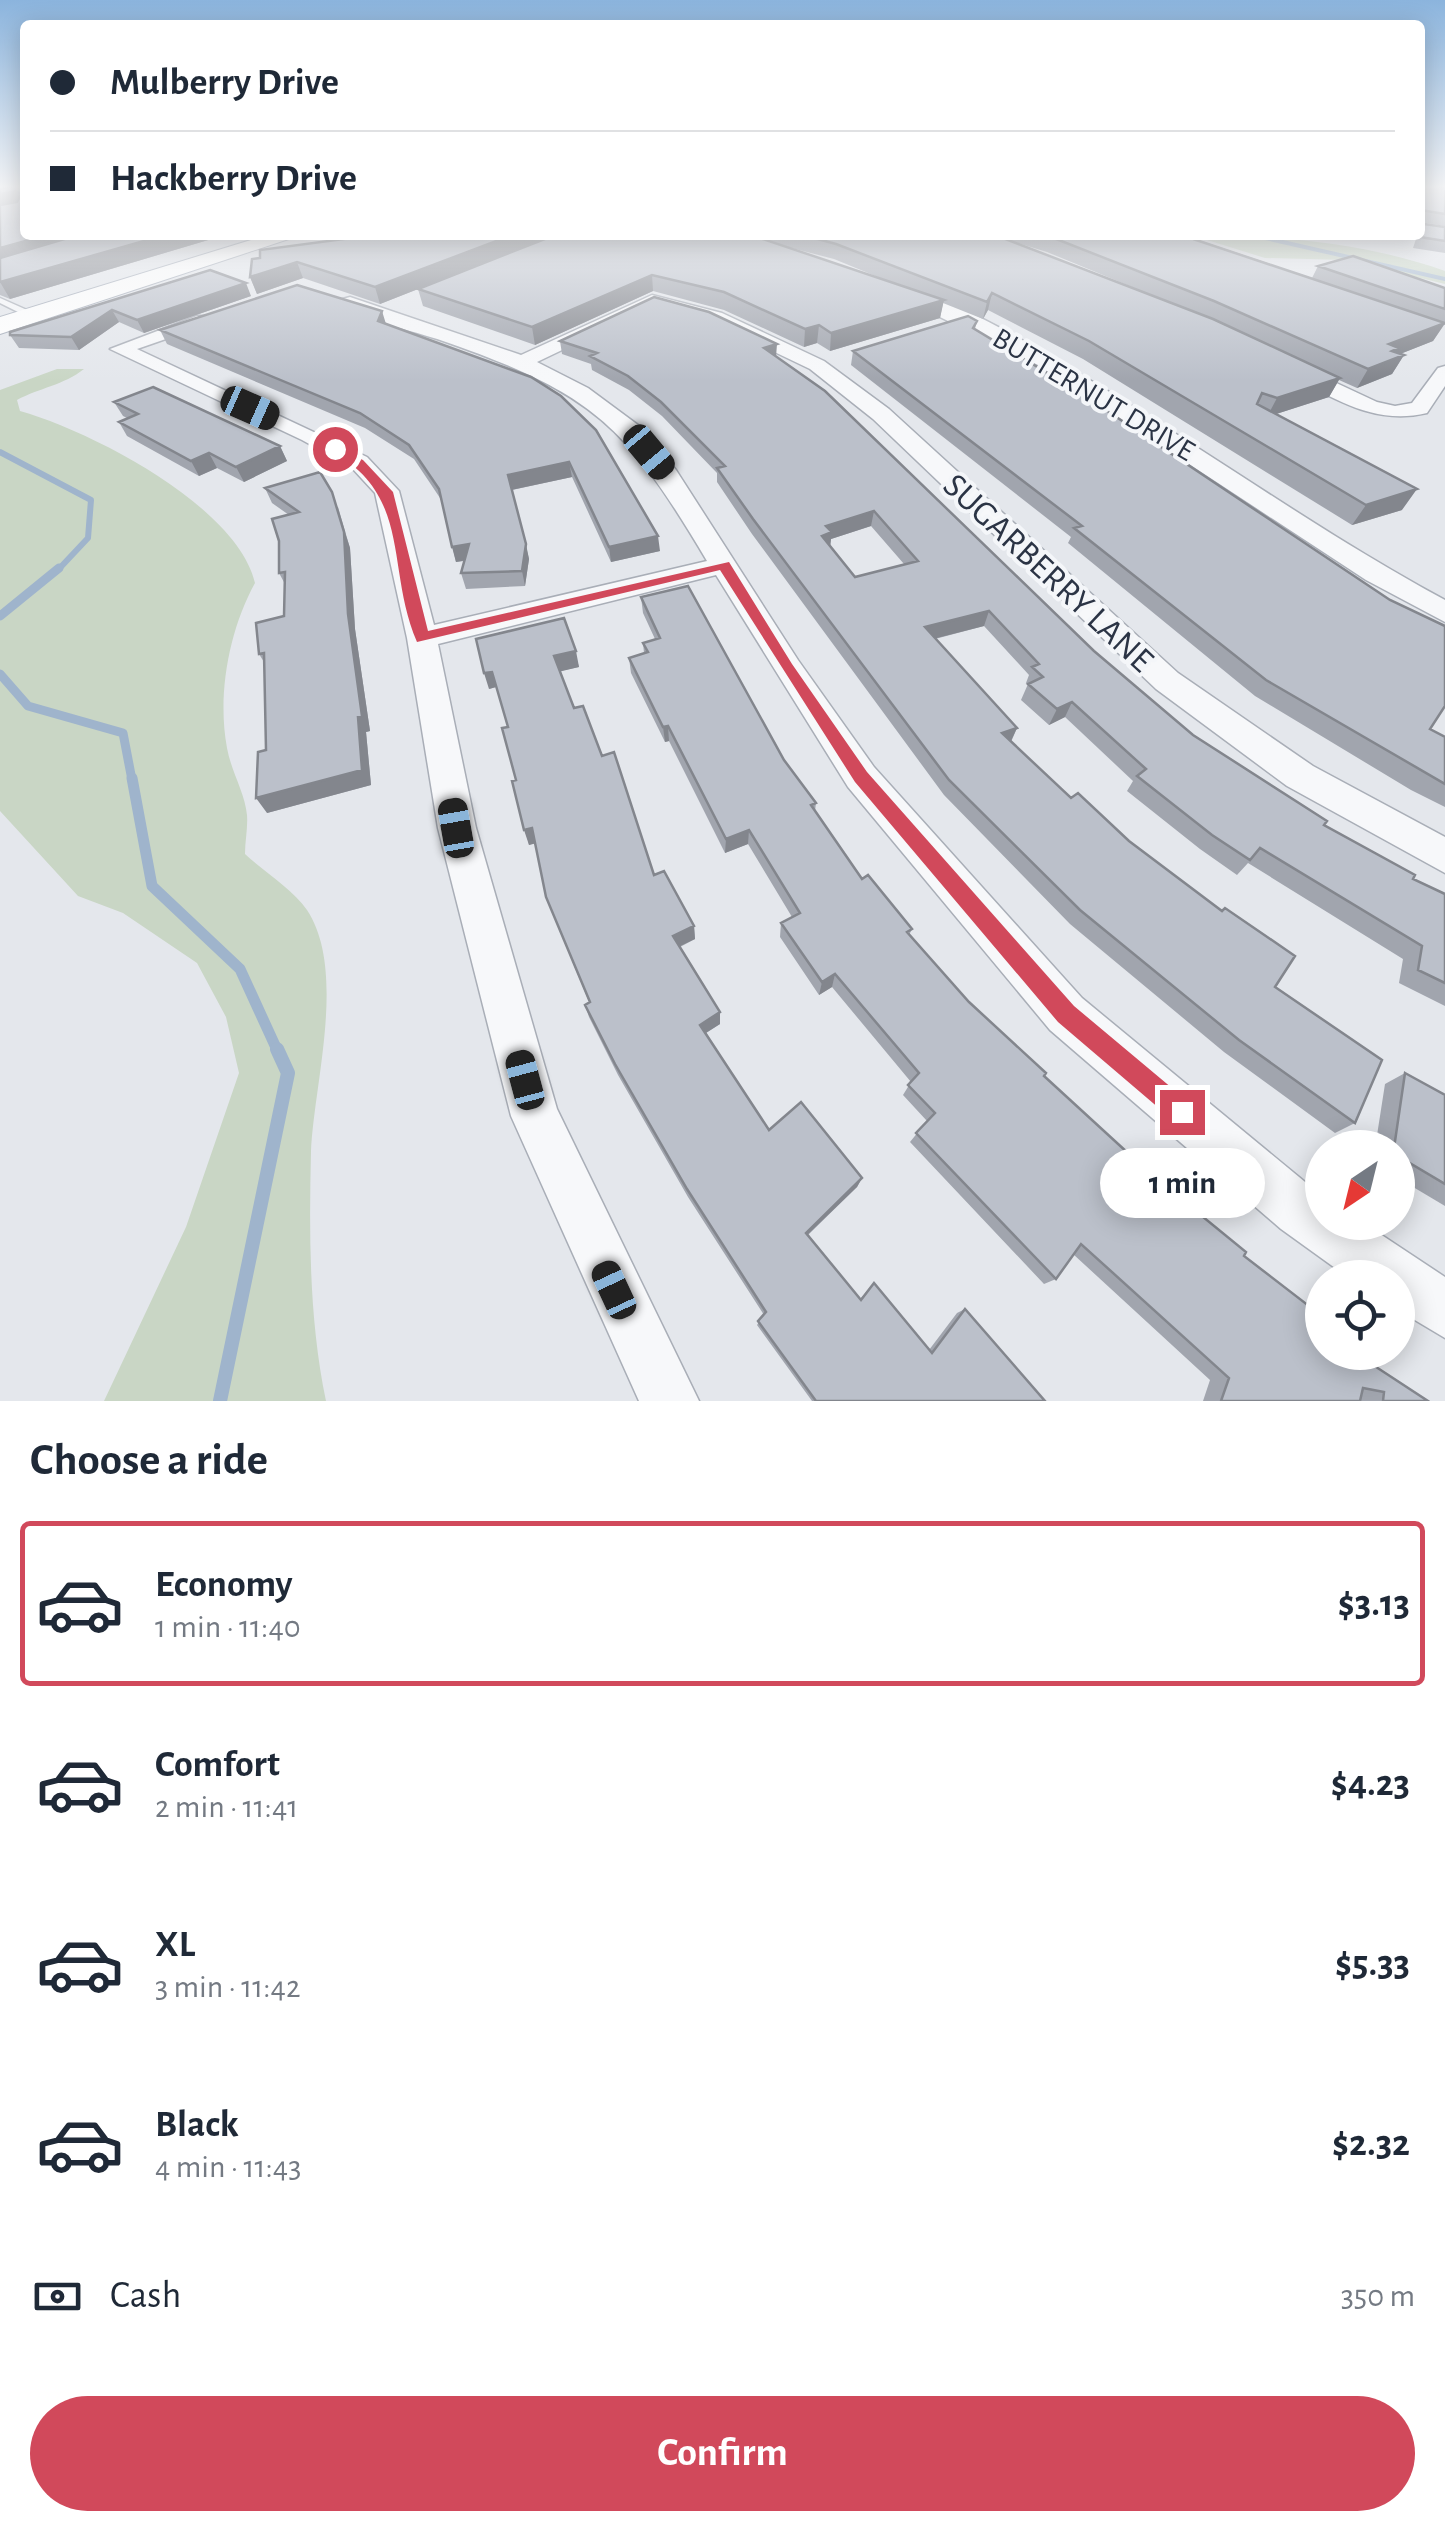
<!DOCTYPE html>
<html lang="en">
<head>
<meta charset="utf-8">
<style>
  body { margin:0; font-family:"Alegreya Sans",sans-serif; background:#f6f6f7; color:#1f2937; height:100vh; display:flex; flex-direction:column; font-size:38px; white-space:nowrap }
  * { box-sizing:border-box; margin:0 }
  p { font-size:32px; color:#747a83 }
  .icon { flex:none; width:55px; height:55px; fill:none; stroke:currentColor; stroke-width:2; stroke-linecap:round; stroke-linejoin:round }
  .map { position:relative; height:1401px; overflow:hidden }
  .drawer { display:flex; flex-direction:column; background:#fff; flex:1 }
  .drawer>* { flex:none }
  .top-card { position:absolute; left:20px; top:20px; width:1405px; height:220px; border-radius:10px; box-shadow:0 5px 25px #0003; display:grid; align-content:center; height:220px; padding:0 30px; background:#fff }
  .needle { width:65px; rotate:215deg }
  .buttons { position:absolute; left:1305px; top:1130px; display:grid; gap:20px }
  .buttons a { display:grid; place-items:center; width:110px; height:110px; border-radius:50%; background:#fff; box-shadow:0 5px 25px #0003; font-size:50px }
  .end { position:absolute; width:45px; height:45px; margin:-22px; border:12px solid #d1495b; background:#fff; box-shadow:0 0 0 5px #fff }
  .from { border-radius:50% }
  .bubble { position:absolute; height:70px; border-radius:35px; background:#fff; box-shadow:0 5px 25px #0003; font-size:32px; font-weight:600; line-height:70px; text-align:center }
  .car { position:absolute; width:30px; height:60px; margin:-30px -15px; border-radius:12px; box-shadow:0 0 8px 2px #0007; background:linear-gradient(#222 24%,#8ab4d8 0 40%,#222 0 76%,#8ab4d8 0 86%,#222 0) }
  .top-card b { display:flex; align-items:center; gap:35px; height:95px; font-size:38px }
  .top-card b+b { border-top:2px solid #e0e1e3 }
  .top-card i { width:25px; height:25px; background:#1f2937 }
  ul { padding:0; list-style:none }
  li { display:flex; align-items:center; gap:30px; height:165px; margin:0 20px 15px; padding:0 10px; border:5px solid transparent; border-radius:10px }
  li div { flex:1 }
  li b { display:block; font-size:38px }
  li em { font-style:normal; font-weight:600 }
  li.active { border-color:#d1495b }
  li>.icon { width:90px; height:90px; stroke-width:1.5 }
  h2 { padding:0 30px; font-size:45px; line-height:120px }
  .pay { display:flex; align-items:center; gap:25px; height:110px; padding:0 30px; font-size:38px }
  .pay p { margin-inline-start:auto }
  .cta { display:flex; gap:20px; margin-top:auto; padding:20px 30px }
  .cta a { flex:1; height:115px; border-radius:60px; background:#d1495b; color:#fff; font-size:40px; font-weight:600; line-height:115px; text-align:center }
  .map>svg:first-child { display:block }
  .green { fill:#c9d6c5 }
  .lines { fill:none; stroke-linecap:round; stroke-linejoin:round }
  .stream-far4 { stroke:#9fb4cc; stroke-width:4 }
  .stream-far3 { stroke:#9fb4cc; stroke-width:6 }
  .stream-far2 { stroke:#9fb4cc; stroke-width:9 }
  .stream-far1 { stroke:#9fb4cc; stroke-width:11 }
  .stream { stroke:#9fb4cc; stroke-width:14 }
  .lane-casing { stroke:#a9aeb7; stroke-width:3 }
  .street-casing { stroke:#a9aeb7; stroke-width:3 }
  .primary-casing { stroke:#a3abb8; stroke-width:2 }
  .lane { fill:#f7f8fa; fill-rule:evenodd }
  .street { fill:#f7f8fa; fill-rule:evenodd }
  .primary { fill:#fff; fill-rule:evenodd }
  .wall { fill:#a1a5ae; fill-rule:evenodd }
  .shaded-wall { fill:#83868d }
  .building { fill:#bbc0ca; stroke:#83868d; stroke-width:2.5; fill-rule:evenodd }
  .route { fill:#d1495b }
  .labels { text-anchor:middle; stroke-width:8; stroke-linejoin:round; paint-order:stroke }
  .far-street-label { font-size:30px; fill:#2b3445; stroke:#f4f6f9 }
  .street-label { font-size:35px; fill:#2b3445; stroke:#f4f6f9 }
</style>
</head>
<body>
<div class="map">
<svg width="1445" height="1401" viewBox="0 0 1445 1401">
  <rect width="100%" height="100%" fill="#e4e7ec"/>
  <path class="green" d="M1191 235C1276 235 1364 242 1445 271V284L1346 260 1265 258Z
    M57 369H84C64 385 39 388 17 400L20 411C91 431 237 506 255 583 229 630 217 695 227 748 231 771 245 793 247 815 248 828 245 841 245 854 263 871 293 889 307 910 347 971 314 1083 311 1151 309 1234 309 1320 326 1401H104L186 1227 239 1073 226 1017 197 963 123 913 78 896 0 811V390Z"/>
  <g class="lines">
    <path class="stream-far4" d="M0 189 20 185
      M1252 235 1445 279"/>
    <path class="stream-far3" d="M0 452 91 500 88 538 57 571"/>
    <path class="stream-far2" d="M0 616 59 568
      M0 674 28 706 123 733 132 780"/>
    <path class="stream-far1" d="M132 778 152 886 240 969 278 1052"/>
    <path class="stream" d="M220 1401 288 1073 277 1049"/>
    <defs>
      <path id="lane" d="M0 298 36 314 37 316 30 318 0 303Z"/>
      <path id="street" d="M1420 225 1445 229V237L1420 233Z
        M903 287C967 305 1030 344 1088 379 1208 451 1321 533 1445 600V622L1366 580 1038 365 897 296 895 292Z
        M652 295 722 313 824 361 889 409 1178 673 1313 766 1445 837V873L1287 786 1156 689 873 419 810 369 710 321 654 306 537 362 588 388 638 425 676 470 798 660 874 767 1082 998 1322 1196V1222H1362L1445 1277V1338L1398 1310V1278H1349L1281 1229 1050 1030 848 787 716 575 438 644 476 828 557 1109 699 1401H639L511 1116 438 828 407 638 375 493 351 467 302 440 110 349 197 316H209V324L137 349 367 457 399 491 434 625 707 561C627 426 593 393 443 341 415 331 357 319 335 301L350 297 521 355Z
        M1286 366H1300L1377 402 1395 406 1412 403 1438 368 1445 366V386L1427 413C1373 426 1333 397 1286 374Z"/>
      <path id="primary" d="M267 235H301L0 334V317Z"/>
    </defs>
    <use href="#lane" class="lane-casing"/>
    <use href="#street" class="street-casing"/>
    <use href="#primary" class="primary-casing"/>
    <use href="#lane" class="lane"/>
    <use href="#street" class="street"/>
    <use href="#primary" class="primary"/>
  </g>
  <path class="wall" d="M21 185 25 235H225L10 299 0 295V189Z
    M1420 185 1445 188V226L1420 222Z
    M1424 224 1445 227V253L1413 248 1417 236 1420 235V231Z
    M346 235H1187L1199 240 1312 278 1318 266 1445 288V325H1444L1433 341 1400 354 1404 355 1392 374 1357 388 1339 380 1329 397 1276 414 1402 510 1352 525 1083 359 988 310 983 319 943 303 940 318 830 351 817 343 804 347 724 310 653 291 535 345 423 306 418 289 543 240 380 304 303 278 257 294 250 277 260 258 355 238ZM1014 242 1047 252 1137 289ZM780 245 834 259 890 282Z
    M210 270 251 296 144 333 119 322 79 350 19 348 10 335Z
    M977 321 975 329 1430 729 1445 737V807L1411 790 1255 696 1068 543 1071 537 851 365 853 351Z
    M386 324 531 377 660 551 611 562 572 477 512 490 529 559 525 586 466 589 461 573 464 561 456 562 442 501 414 459 365 428 167 344 160 330Z
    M560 341 776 357 1094 651 1193 735 1324 825 1413 879 1445 894V1006L1399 983 1403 959 1248 863 1237 875 1200 849 1127 791 1133 781 1065 717 1049 725 1021 700 1028 684 1026 683 1029 675 984 626 935 639 1017 728 1011 742 1275 987 1355 1123 1335 1133 1224 1052 1070 924 944 795 752 534 717 482V473L662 416 629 390 592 370 591 364 562 354ZM871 526 904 564 855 577 830 546 831 539Z
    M114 402 280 446 287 461 244 482 217 468 199 476 127 436 119 422 127 418 123 416Z
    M265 488 338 507 350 548 355 629 370 731 366 732 371 785 267 813 264 662 259 654 284 616 285 584 279 573 289 515 272 503Z
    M641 597 784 760 816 803 815 811 862 879 912 929 909 935 969 1002 1044 1076 1153 1176 1244 1256 1370 1363 1428 1401H1203L1210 1380 1073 1254 1056 1279 1044 1284 910 1142 927 1121 903 1095 911 1082 832 987 819 995 780 937 781 923 792 917 748 844 725 853 669 741 665 742 631 673 629 658 644 653 643 643 655 639 643 613Z
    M564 618 579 667 560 671 574 708 602 756 654 875 694 926 695 939 680 947 720 1024 706 1033 769 1130 862 1178 857 1187 808 1235 860 1299 874 1283 929 1350 957 1313 965 1309 1045 1401H812L757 1325 764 1315 688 1197 618 1075 589 1017 585 1005 589 1002 546 897 535 843 529 845 516 780 508 727 496 687 489 689Z
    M1405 1073 1445 1095V1206L1398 1178V1148H1375L1385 1084Z"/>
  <path class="shaded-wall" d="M16 191 24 205 0 211V194Z
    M47 235H110L0 267V248Z
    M165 235H225L10 299 0 282Z
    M512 235H555L380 304 375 287Z
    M297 262 303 278 257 294 250 277Z
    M652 275 653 291 535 345 532 327Z
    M246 283 251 296 144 333 137 320Z
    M992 293 988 310 983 319 987 302Z
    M944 300 940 318 830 351 831 333Z
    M112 310 119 322 79 350 71 337Z
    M382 311 386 324 378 321Z
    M1445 323 1433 341 1395 356 1404 355 1392 374 1357 388 1368 369 1389 344Z
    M819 325 817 343 804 347 805 329Z
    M777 344 776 357 764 348Z
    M1340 378 1329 397 1267 417 1277 398Z
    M280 446 287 461 244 482 236 467Z
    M209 453 217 468 199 476 191 461Z
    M569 462 572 477 511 490 508 475Z
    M1417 489 1402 510 1352 525 1366 505Z
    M332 492 350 548 355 629 370 731 366 732 371 785 267 813 256 798 358 717Z
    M874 511 871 526 831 539 830 548 822 536 826 526Z
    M658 536 660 551 611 562 609 547Z
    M469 544 473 559 456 562 452 547Z
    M526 544 529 559 525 586 522 571Z
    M989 611 984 626 921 642 925 627Z
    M576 651 579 667 558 672 554 656Z
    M492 672 496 687 489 689 484 673Z
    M1072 702 1065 717 1049 725 1057 709Z
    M668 726 669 741 665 742 663 727Z
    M1017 728 1010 743 1002 733Z
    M532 828 537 843 529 845 524 830Z
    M749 830 748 844 725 853 726 839Z
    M694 926 695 939 674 949 673 936Z
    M835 974 832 987 819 995 822 982Z
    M720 1012V1024L701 1036 700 1025Z
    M862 1178 857 1187 803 1239 806 1233Z"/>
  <path class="building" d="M21 185H25V235H47L0 248V205L17 202 21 194 16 191 0 194V189Z
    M1420 185H1434L1445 188V214L1420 210Z
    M1424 224 1445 227V241L1420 237Z
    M78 235H165L0 282V258Z
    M374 235H512L375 287 297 262 250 277 252 259 260 258V250Z
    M555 235H751L944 300 831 333 819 325 805 329 724 292 652 275 532 327 418 289Z
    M803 235H995L1213 319 1340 378 1277 398 1262 393 1257 404 1417 489 1366 505 1089 341 992 293 987 302 836 244Z
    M1046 235H1187L1200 238 1196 240 1445 323 1389 344 1399 348 1392 351 1404 355 1368 369 1214 301Z
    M1353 256 1445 288V309L1318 266Z
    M210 270 246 283 137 320 112 310 71 337 10 335V332Z
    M297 285 382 311 378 321 531 377 561 396 596 430 658 536 609 547 569 462 508 475 526 544 522 571 461 573 469 544 452 547 439 489 409 445 360 413 160 330Z
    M654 297 709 312 777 344 764 348 825 391 1094 651 1193 735 1327 821 1324 825 1415 875 1413 879 1445 894V983L1418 970 1422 946 1260 848 1250 860 1212 835 1137 776 1146 769 1072 702 1057 709 1028 684 1043 677 1032 667 1039 664 989 611 925 627 1017 728 1002 733 1071 798 1078 793 1129 841 1222 911 1225 908 1295 956 1275 987 1382 1060 1355 1123 1239 1040 1080 910 949 780 753 519 717 468 725 466 661 402 628 376 590 356 597 353 560 341ZM874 511 918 561 855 577 822 536 832 532 826 526Z
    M968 316 977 321 973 328 1082 394 1390 600 1445 626V706L1430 729 1445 737V784L1266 680 1074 528 1082 526 853 351Z
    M153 387 280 446 236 467 209 453 191 461 119 422 138 414 114 402Z
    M320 472 332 492 344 532 348 614 362 716 358 717 362 770 256 798 258 752 266 750 264 653 259 654 256 623 284 616 285 572 279 573V541L272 519 299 512 265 488Z
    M688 586 784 760 816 803 811 805 862 879 868 875 912 929 907 932 969 1002 1046 1073 1044 1076 1153 1176 1246 1252 1244 1256 1322 1316V1352H1370L1372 1354 1370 1363 1428 1401H1383L1384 1392 1363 1388 1360 1401H1221L1229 1378 1081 1244 1056 1279 916 1133 935 1113 908 1085 919 1073 835 974 822 982 781 923 800 913 749 830 726 839 668 726 663 727 629 658 648 652 643 643 660 638 641 597Z
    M564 618 576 651 554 656 574 708 583 706 602 756 614 752 654 875 664 871 694 926 673 936 720 1012 700 1025 769 1130 801 1102 862 1178 806 1233 861 1300 874 1283 932 1353 965 1309 1045 1401H816L758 1321 766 1312 687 1189 615 1064 585 1005 590 1002 546 897 532 828 524 830 512 781 516 780 502 728 508 727 492 672 484 673 476 639Z
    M1405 1073 1445 1095V1184L1398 1156V1148H1394Z"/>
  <linearGradient id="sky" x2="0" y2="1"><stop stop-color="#8bb4dd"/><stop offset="0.49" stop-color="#f3f4f6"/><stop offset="1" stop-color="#f3f4f6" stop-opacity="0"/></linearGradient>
  <rect width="1445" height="381" fill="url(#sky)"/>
  <path class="route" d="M331 446 363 460 393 492 428 631 729 562 792 664 867 772 1074 1006 1191 1104 1195 1112 1191 1121 1182 1125 1174 1121 1058 1022 855 782 720 570 417 642C385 567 413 496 331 451Z"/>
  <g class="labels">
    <g class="far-street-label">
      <text transform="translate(1094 394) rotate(31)" y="10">BUTTERNUT DRIVE</text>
    </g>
    <g class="street-label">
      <text transform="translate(1049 572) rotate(43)" y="12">SUGARBERRY LANE</text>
    </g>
  </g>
</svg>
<div class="buttons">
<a><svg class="needle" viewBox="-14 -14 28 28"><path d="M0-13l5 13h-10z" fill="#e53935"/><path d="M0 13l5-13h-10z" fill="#747a83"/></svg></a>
<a><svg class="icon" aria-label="locate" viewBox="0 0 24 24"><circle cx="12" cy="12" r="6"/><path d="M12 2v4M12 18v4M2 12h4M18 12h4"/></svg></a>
</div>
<i class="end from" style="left:335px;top:449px"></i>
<i class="end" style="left:1182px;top:1112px"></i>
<div class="bubble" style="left:1100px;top:1148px;width:165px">1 min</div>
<i class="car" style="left:250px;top:408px;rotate:114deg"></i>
<i class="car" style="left:649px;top:452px;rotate:140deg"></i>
<i class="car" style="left:456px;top:828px;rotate:350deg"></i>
<i class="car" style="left:525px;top:1080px;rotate:345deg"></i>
<i class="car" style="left:614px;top:1290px;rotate:335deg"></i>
<div class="top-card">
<b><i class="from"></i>Mulberry Drive</b>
<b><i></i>Hackberry Drive</b>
</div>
</div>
<section class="drawer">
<h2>Choose a ride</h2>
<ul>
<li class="active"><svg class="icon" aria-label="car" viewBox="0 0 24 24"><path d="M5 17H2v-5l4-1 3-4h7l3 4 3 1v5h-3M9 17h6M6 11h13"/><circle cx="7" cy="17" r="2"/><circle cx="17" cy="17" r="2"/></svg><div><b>Economy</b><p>1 min · 11:40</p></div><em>$3.13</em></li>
<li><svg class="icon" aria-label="car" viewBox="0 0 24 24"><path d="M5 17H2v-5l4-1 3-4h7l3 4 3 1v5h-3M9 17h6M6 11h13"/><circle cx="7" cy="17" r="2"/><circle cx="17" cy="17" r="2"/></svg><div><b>Comfort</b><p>2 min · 11:41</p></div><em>$4.23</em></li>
<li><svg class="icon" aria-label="car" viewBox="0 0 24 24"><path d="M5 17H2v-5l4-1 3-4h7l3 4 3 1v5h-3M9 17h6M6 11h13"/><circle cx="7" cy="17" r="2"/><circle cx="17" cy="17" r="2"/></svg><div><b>XL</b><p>3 min · 11:42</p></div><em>$5.33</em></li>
<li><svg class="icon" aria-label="car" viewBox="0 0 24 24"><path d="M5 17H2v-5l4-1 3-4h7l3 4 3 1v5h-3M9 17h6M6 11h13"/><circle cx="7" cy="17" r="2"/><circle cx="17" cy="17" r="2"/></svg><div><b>Black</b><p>4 min · 11:43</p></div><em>$2.32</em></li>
</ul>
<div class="pay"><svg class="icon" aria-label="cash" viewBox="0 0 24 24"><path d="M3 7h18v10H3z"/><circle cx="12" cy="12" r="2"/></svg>Cash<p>350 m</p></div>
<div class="cta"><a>Confirm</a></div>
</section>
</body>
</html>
